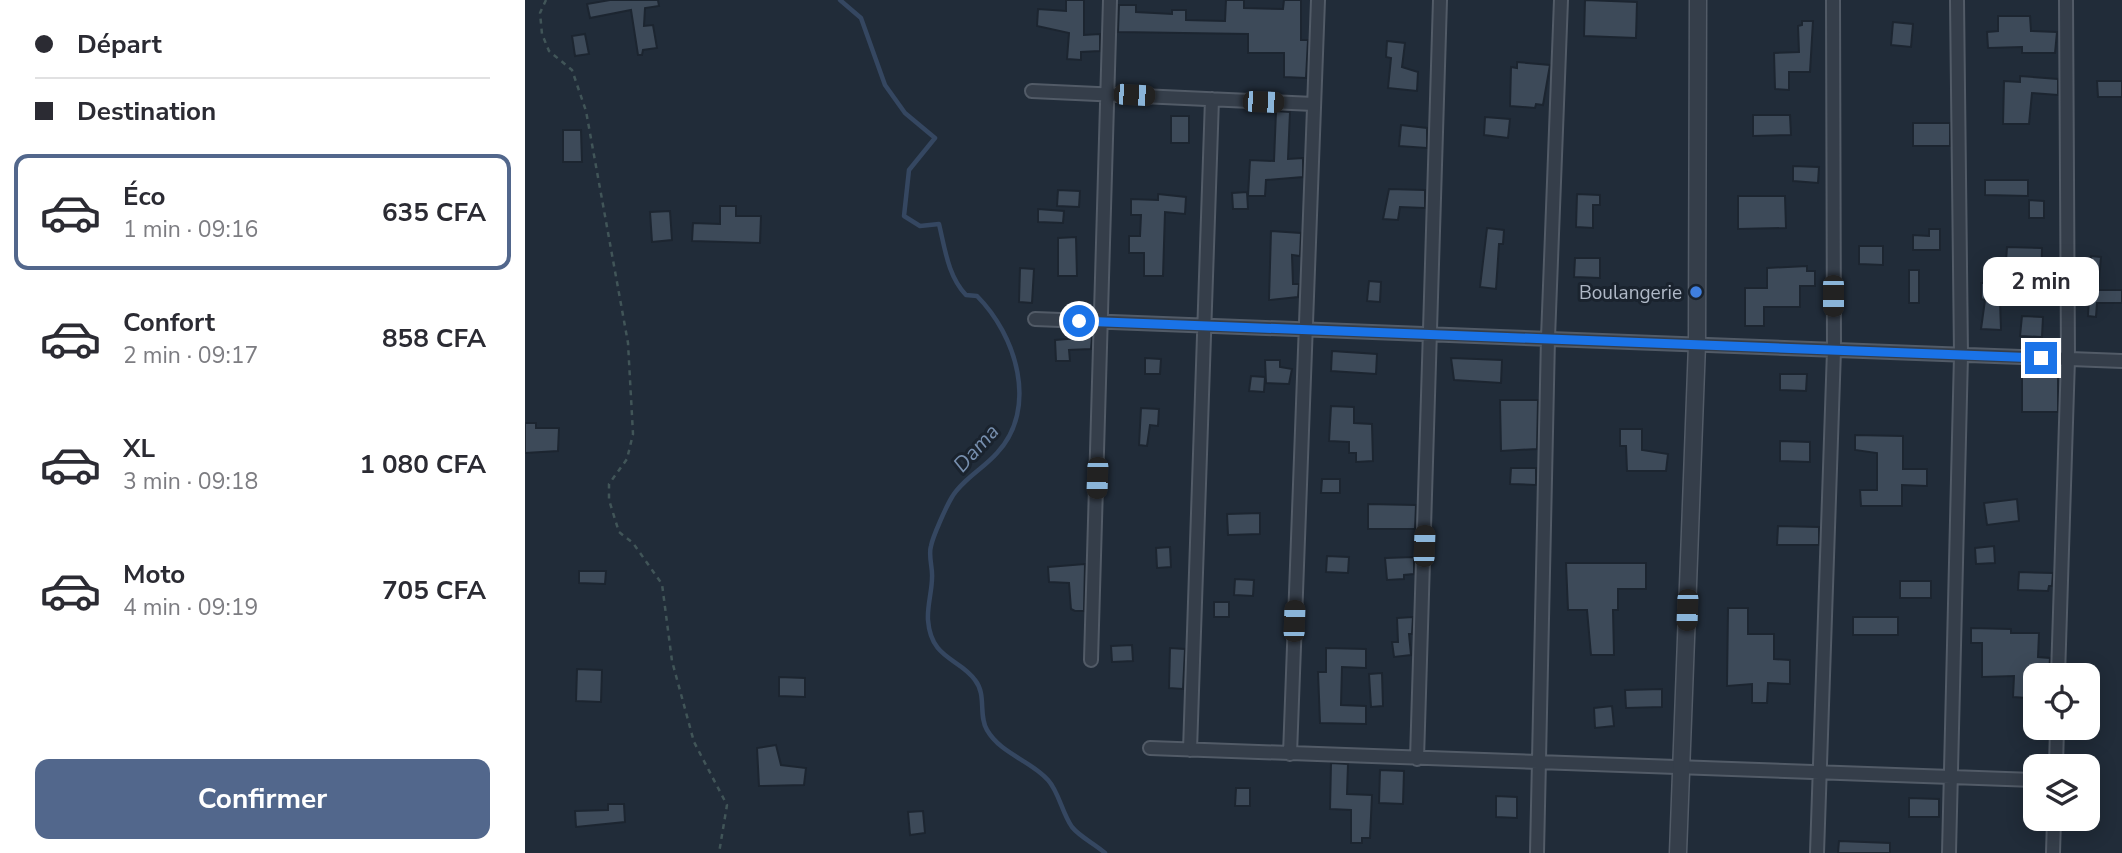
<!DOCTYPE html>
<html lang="fr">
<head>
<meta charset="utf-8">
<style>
  body { margin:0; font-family:"Nunito Sans",sans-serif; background:#f2f2f3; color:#2b2b33; height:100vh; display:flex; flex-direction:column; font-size:26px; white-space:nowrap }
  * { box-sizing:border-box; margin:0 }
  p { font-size:23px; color:#7c7c81 }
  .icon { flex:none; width:38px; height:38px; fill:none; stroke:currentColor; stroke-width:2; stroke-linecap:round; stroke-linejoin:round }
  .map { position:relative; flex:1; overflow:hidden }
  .panel { display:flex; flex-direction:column; background:#fff; width:525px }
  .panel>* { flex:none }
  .guide { display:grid; align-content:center; height:154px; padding:0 35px; background:#fff }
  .fabs { position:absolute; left:1498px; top:663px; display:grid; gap:14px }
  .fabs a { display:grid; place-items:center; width:77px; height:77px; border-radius:14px; background:#fff; box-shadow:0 4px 18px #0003; font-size:35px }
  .end { position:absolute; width:32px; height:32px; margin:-16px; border:9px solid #1a73e8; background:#fff; box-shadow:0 0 0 4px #fff }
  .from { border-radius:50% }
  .bubble { position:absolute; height:49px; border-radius:14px; background:#fff; box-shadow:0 4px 18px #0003; font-size:23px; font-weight:700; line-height:49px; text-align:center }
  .car { position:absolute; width:21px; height:42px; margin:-21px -10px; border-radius:9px; box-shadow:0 0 5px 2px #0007; background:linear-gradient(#222 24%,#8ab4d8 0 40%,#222 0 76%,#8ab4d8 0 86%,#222 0) }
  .guide b { display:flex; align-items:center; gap:24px; height:66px; font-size:26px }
  .guide b+b { border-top:2px solid #e1e1e2 }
  .guide i { width:18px; height:18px; background:#2b2b33 }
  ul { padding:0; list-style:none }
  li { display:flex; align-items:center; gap:21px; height:116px; margin:0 14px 10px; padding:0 21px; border:4px solid transparent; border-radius:14px }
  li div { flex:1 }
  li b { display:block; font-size:26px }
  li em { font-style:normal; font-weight:700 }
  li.on { border-color:#52678c }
  li>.icon { width:63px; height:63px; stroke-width:1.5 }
  .button { display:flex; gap:14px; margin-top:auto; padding:14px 35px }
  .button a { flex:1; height:80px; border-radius:14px; background:#52678c; color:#fff; font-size:28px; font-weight:700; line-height:80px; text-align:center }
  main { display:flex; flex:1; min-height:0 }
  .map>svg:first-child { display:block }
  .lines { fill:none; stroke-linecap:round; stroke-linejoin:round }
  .stream { stroke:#354761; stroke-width:4.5 }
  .building { fill:#3d4a59; stroke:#1c2530; stroke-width:2 }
  .minor-casing { stroke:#525b67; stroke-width:16 }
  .tertiary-casing { stroke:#525b67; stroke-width:19 }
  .path { stroke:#415558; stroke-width:2.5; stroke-dasharray:5 5; stroke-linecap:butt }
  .minor { stroke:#353e4a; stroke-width:12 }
  .tertiary { stroke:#353e4a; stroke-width:16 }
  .route { stroke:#1a73e8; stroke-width:9 }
  .shop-dot { fill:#3f7fe0; stroke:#1a232e; stroke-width:2.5 }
  .labels { text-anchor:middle; stroke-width:6; stroke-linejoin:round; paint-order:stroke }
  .poi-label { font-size:19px; fill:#afb8c6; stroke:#1a232e; text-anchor:end }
  .water-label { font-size:21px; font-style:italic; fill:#778fae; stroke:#1a232e }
</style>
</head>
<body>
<main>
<section class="panel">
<div class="guide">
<b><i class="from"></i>Départ</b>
<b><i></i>Destination</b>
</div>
<ul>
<li class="on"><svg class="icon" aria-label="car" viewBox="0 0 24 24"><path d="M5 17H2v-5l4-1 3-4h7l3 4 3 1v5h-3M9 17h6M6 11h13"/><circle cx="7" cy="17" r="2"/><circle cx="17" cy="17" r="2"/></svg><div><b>Éco</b><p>1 min · 09:16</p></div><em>635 CFA</em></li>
<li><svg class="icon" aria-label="car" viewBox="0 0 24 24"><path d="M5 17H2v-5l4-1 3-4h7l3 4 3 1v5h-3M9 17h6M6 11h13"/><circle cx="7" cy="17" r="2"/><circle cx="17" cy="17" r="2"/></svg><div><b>Confort</b><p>2 min · 09:17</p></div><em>858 CFA</em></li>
<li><svg class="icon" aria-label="car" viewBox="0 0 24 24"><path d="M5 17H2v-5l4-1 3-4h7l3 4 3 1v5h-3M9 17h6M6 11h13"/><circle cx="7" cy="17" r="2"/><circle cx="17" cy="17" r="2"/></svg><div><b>XL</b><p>3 min · 09:18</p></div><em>1 080 CFA</em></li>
<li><svg class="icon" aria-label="car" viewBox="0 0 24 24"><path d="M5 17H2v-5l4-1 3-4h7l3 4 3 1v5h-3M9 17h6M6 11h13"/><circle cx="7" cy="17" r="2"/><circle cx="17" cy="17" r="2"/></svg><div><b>Moto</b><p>4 min · 09:19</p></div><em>705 CFA</em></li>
</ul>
<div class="button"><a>Confirmer</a></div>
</section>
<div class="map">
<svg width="1597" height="853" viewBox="0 0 1597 853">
  <rect width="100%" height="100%" fill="#212c39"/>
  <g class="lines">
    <path class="stream" d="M315 0 336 18 360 85 380 113 410 138 384 170 379 216 395 226 414 224C420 249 423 276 441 295L452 296C491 335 514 408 472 453 459 468 437 480 427 497 421 507 408 536 406 546 403 556 408 568 407 578 407 591 402 606 403 620 406 660 435 658 450 680 462 695 453 715 462 730 476 754 505 760 523 780 534 792 537 813 547 827 555 837 570 844 580 853"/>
  </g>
  <path class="building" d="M85 0H133L134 6 120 8 119 26 128 25 132 48 118 50 117 55H113L106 10 65 18 62 4Z
    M541 0H559V35L575 34V51L556 52V60L542 59 544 33 512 26 513 9 541 11Z
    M701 0H719V8L758 9 759 0H776V40H783L781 78 759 77V53H723V34L593 32 594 5H611V12L647 14V10H661V20L700 21Z
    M1060 0 1112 2 1111 38 1059 36Z
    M1473 16H1505L1506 31 1532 32 1530 53H1497V47L1463 48 1462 32 1473 31Z
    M1277 21H1288L1285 72H1264V90L1250 89 1249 53 1274 52 1273 26 1277 25Z
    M1368 22 1388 24 1386 47 1366 45Z
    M60 34 64 54 50 56 47 36Z
    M862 41 880 43 877 67 893 72 892 91 863 88 866 58 861 57Z
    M992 62 1025 65 1018 105 1011 104 1010 108 985 106 986 67 992 68Z
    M1495 76 1533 79V95L1507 93 1504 124H1478L1479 81 1495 82Z
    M1572 81H1597V97H1573Z
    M751 111 765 112 763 159 778 158V177L741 180 740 196H723L725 160 749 161Z
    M1228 115H1265L1266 135 1228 136Z
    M646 116H664V143H646Z
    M960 117 985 119 983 138 959 135Z
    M1388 123H1425V146H1388Z
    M876 125 902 128V148L874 146Z
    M38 130H56L57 162H38Z
    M1268 166 1294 167 1293 183 1268 181Z
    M1460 180H1503V196L1460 195Z
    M864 189 900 190V208L875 207 873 220 858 219Z
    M533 190 555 191 554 207 532 206Z
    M722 192 723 209H708L707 193Z
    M633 194 661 197 660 214 640 212 638 276H619V253H604V236H615L616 215H606V199L633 200Z
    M1052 194 1075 195V205H1068V228L1051 227Z
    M1213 196H1260L1261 228 1213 229Z
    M1504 200 1519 201V218H1504Z
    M195 206H211V216H236L235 243 167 241 168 223 195 224Z
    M513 209 539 211 538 223 513 222Z
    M145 211 147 240 127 242 125 212Z
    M962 228 979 230 978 244H974L971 289 955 287Z
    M1404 229H1415V250H1388V235L1404 236Z
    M746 231 776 233 775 256 767 255 768 284H774L773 297 744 300Z
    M551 237 552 276H533V238Z
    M1334 246H1358V265L1334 264Z
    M1482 247 1517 248 1516 291H1502V263L1481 261Z
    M1566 256 1576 257 1573 290H1597V303H1572L1571 317 1563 316Z
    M1050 258H1075V278L1049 277Z
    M1282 266V271H1290V286H1275V307H1239V326H1220V288H1242V268Z
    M495 268 509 269 507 303 494 302Z
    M1384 270H1394V303H1384Z
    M844 281 856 282 855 302 842 301Z
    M1456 283H1499L1497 302 1475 300 1476 330 1456 329 1460 300 1456 299Z
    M1497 316 1518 317 1517 337 1495 336Z
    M567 337 566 349 544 350 545 361H531L530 340Z
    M807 351 852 354 851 374 806 371Z
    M620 358 636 359 635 374H620Z
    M926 358 977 360 976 383 929 380Z
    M740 360H755V367L767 369 764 384 741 383Z
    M1500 366 1533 370V412H1497V377Z
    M1255 374H1282L1281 391 1255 390Z
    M726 376 740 377 739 392 724 391Z
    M975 400H1013L1012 449 976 451Z
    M806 406 829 407V423L847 424 848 461 831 462V453H824V442L804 441Z
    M616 408 634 409 633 426 625 425 622 446 614 445Z
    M0 423H11V428H34L33 451 0 453Z
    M1095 429H1117V450L1143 454 1141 471H1102L1101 446H1095Z
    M1330 435 1378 436V469H1402V486L1377 485V506H1336L1335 490H1352V453L1330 450Z
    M1255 441 1285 442V462L1255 461Z
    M986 468H1011V485L985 484Z
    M797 479H815V493H796Z
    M1492 499 1494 521 1462 525 1459 503Z
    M843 504 891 505 890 529H843Z
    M735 513V534L703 535 702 514Z
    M1253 526 1294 527V545H1252Z
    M1469 546 1470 563 1451 564 1450 548Z
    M645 547 646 567 632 568 631 548Z
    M802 556 824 557 823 573 801 572Z
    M889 557V574L879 575V579L862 580 860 558Z
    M1041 563H1121V589H1093V610H1088L1089 655H1066L1062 610H1043Z
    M560 564 559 611H550L546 609 544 583 524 582 523 567Z
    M54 571H81L80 584 54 583Z
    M1494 572 1528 573 1527 586H1524L1523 591 1493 590Z
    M710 579 729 580 728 596 709 595Z
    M1375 581H1406V598H1375Z
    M689 602H704V617H689Z
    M1203 608H1223V634H1249V659L1265 660V684L1243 683 1242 703H1227V684L1202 686Z
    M888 617 887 634H884L886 655 869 657 867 642H873L872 618Z
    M1328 617H1373V635H1328Z
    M1446 628 1486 629V633H1514L1513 657 1525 658 1524 673H1510V693H1503L1502 698 1488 697 1489 676 1457 677V643H1446Z
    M607 645 608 661 587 662 586 646Z
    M645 648 660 649 658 689 644 688Z
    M801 648 841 649V668L817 667 816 705 841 706V724L795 723 793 672H801Z
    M52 669 77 670 76 702 51 701Z
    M857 673 858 706 846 707 844 674Z
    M254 677 280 678V697L254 696Z
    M1137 689V707L1101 708 1100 690Z
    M1087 706 1089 726 1070 728 1069 708Z
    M251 745 256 765 281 768 279 785 234 786 232 748Z
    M806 763 823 764 822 794 847 795 845 838H837V843H826V810L805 809Z
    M855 770 879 771 878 804 854 803Z
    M711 788H725V806H710Z
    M971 796 992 797V818L971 817Z
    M1384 798 1414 799V817H1384Z
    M83 804H99L100 822 51 827 50 811 83 810Z
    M398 811 400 833 385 835 383 812Z
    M1314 841 1365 843V853H1313Z"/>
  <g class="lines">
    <defs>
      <path id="minor" d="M507 91 789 104
        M510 319 1597 361
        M566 660 585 0
        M1533 676 1543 359 1541 0
        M625 748 1510 780
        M665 750 687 99
        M765 754 793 0
        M892 759 915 0
        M1531 766 1532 728
        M1012 853 1023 338 1036 0
        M1292 853 1309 350 1308 0
        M1424 853 1436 355 1432 0
        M1528 853 1529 819"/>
      <path id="tertiary" d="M1153 853 1172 344 1173 0"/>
    </defs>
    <use href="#minor" class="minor-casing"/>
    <use href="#tertiary" class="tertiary-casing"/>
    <path class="path" d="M21 0 15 13 17 34 24 51 47 70 61 111 103 343 108 434 102 459 84 484V500L94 532 108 543 137 584 147 661 169 742 202 805 194 853"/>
    <use href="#minor" class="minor"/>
    <use href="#tertiary" class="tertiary"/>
  </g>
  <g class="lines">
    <path class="route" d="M554 321 1516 358"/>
  </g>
  <circle class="shop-dot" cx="1171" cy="292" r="7"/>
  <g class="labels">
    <g class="poi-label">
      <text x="1157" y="299">Boulangerie</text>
    </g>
    <g class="water-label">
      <text transform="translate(451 448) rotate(-48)" y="7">Dama</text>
    </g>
  </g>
</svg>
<div class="fabs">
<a><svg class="icon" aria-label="locate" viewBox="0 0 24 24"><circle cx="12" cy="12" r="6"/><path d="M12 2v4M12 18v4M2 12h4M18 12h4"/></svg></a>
<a><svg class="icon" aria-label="layers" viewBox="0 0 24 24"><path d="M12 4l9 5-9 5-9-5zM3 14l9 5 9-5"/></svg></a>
</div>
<i class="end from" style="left:554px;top:321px"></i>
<i class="end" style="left:1516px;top:358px"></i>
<div class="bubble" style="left:1458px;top:257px;width:116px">2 min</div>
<i class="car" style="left:609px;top:95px;rotate:93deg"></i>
<i class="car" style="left:738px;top:102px;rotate:92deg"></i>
<i class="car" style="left:1308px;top:296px;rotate:180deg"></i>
<i class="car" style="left:572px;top:478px;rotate:182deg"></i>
<i class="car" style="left:899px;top:546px;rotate:2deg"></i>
<i class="car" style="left:1162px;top:610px;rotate:182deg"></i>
<i class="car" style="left:769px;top:621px;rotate:2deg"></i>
</div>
</main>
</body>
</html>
